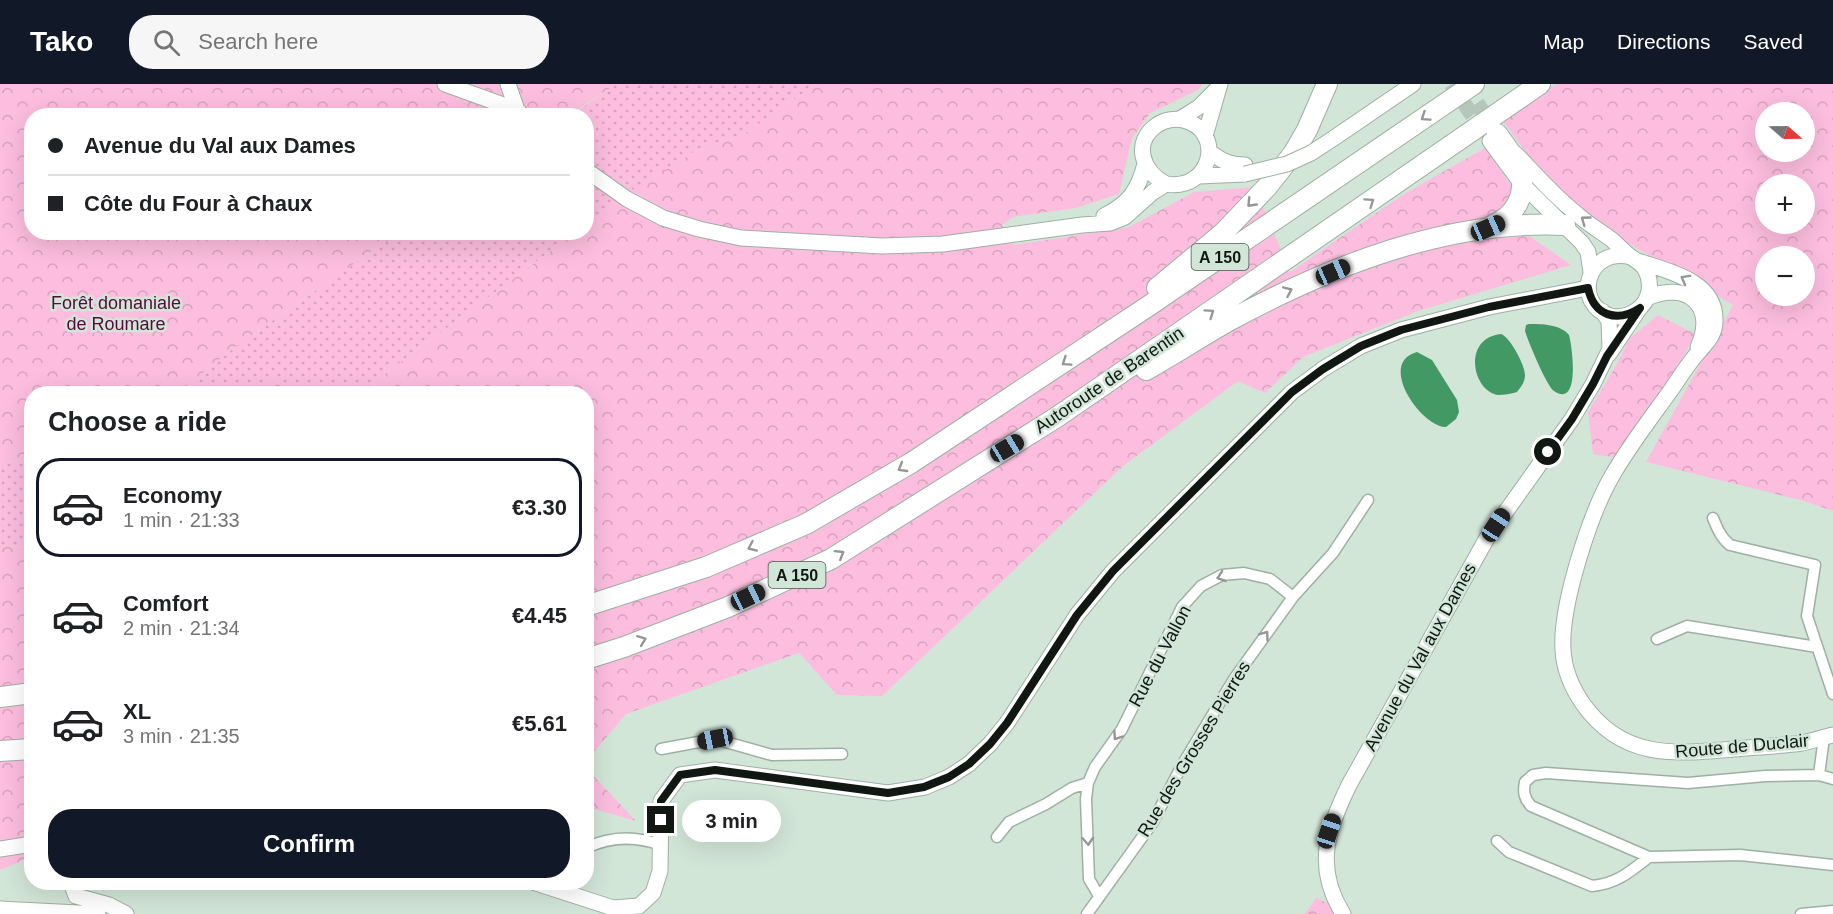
<!DOCTYPE html>
<html lang="en">
<head>
<meta charset="utf-8">
<style>
  body { margin:0; font-family:Arial,sans-serif; background:#f6f6f6; color:#202124; height:100vh; display:flex; flex-direction:column; font-size:22px; white-space:nowrap }
  * { box-sizing:border-box; margin:0 }
  p { font-size:20px; color:#757577 }
  .icon { flex:none; width:33px; height:33px; fill:none; stroke:currentColor; stroke-width:2; stroke-linecap:round; stroke-linejoin:round }
  .map { position:relative; flex:1; overflow:hidden }
  .drawer { position:absolute; left:24px; top:302px; width:570px; height:504px; display:flex; flex-direction:column; background:#fff; border-radius:24px; box-shadow:0 6px 24px #0002 }
  .drawer>* { flex:none }
  .banner { position:absolute; left:24px; top:24px; width:570px; height:132px; border-radius:24px; box-shadow:0 6px 24px #0002; display:grid; align-content:center; height:132px; padding:0 24px; background:#fff }
  .needle { width:39px; rotate:110deg }
  .fabs { position:absolute; left:1755px; top:18px; display:grid; gap:12px }
  .fabs a { display:grid; place-items:center; width:60px; height:60px; border-radius:50%; background:#fff; box-shadow:0 6px 24px #0002; font-size:30px }
  .end { position:absolute; width:27px; height:27px; margin:-14px; border:8px solid #111813; background:#fff; box-shadow:0 0 0 3px #fff }
  .from { border-radius:50% }
  .bubble { position:absolute; height:42px; border-radius:21px; background:#fff; box-shadow:0 6px 24px #0002; font-size:20px; font-weight:700; line-height:42px; text-align:center }
  .car { position:absolute; width:18px; height:36px; margin:-18px -9px; border-radius:8px; box-shadow:0 0 4px 2px #0007; background:linear-gradient(#222 24%,#8ab4d8 0 40%,#222 0 76%,#8ab4d8 0 86%,#222 0) }
  .banner b { display:flex; align-items:center; gap:21px; height:57px; font-size:22px }
  .banner b+b { border-top:2px solid #e0e0e0 }
  .banner i { width:15px; height:15px; background:#202124 }
  ul { padding:0; list-style:none }
  li { display:flex; align-items:center; gap:18px; height:99px; margin:0 12px 9px; padding:0 12px; border:3px solid transparent; border-radius:24px }
  li div { flex:1 }
  li b { display:block; font-size:22px }
  li em { font-style:normal; font-weight:700 }
  li.on { border-color:#111827 }
  li>.icon { width:54px; height:54px; stroke-width:1.5 }
  h2 { padding:0 24px; font-size:27px; line-height:72px }
  .button { display:flex; gap:12px; margin-top:auto; padding:12px 24px }
  .button a { flex:1; height:69px; border-radius:24px; background:#111827; color:#fff; font-size:24px; font-weight:700; line-height:69px; text-align:center }
  header { display:flex; align-items:center; gap:36px; box-sizing:border-box; height:84px; padding:0 30px; background:#111827; color:#fff }
  header strong { font-size:28px }
  nav { display:flex; gap:33px; margin-inline-start:auto; font-size:21px }
  .search { width:420px; height:54px; background:#f6f6f6; display:flex; align-items:center; gap:15px; box-sizing:border-box; padding:0 21px; border-radius:24px; color:#757577; font-size:22px }
  .map>svg:first-child { display:block }
  .grass { fill:url(#grass-dots) }
  .forest { fill:url(#forest-crowns); fill-rule:evenodd }
  .water { fill:#439964 }
  .lines { fill:none; stroke-linecap:round; stroke-linejoin:round }
  .secondary-tunnel { stroke:#b5c7ba; stroke-width:15; stroke-dasharray:15 8; stroke-linecap:butt }
  .street-casing { stroke:#9db0a2; stroke-width:13 }
  .secondary-casing { stroke:#9db0a2; stroke-width:17 }
  .highway-casing { stroke:#9db0a2; stroke-width:22 }
  .street { stroke:#fff; stroke-width:10 }
  .secondary { stroke:#fff; stroke-width:15 }
  .highway { stroke:#fff; stroke-width:20 }
  .secondary-bridge-casing { stroke:#9db0a2; stroke-width:17; stroke-linecap:butt }
  .secondary-bridge { stroke:#fff; stroke-width:15 }
  .oneway { stroke:#949795 }
  .route { stroke:#111813; stroke-width:8 }
  .labels { text-anchor:middle; stroke-width:5; stroke-linejoin:round; paint-order:stroke }
  .shield { fill:#d2e6d8; stroke:#4b564e; stroke-width:1.5 }
  .shield-label { font-size:16px; font-weight:bold; fill:#111813 }
  .park-label { font-size:18px; fill:#550b3c; stroke:#d2e6d8 }
  .street-label { font-size:18px; fill:#111813; stroke:#d2e6d8 }
</style>
</head>
<body>
<header>
<strong>Tako</strong>
<div class="search"><svg class="icon" aria-label="search" viewBox="0 0 24 24"><circle cx="10" cy="10" r="6"/><path d="M15 15l6 6"/></svg>Search here</div>
<nav><a>Map</a><a>Directions</a><a>Saved</a></nav>
</header>
<div class="map">
<svg width="1833" height="830" viewBox="0 0 1833 830">
  <defs>
    <pattern id="grass-dots" width="8" height="8" patternUnits="userSpaceOnUse" patternTransform="scale(1.5)"><rect width="8" height="8" fill="#fcbdde"/><path d="M2 2h.1M6 6h.1" fill="none" stroke="#d7a2be" stroke-width="1.8" stroke-linecap="round"/></pattern>
    <pattern id="forest-crowns" width="20" height="18" patternUnits="userSpaceOnUse" patternTransform="scale(1.5)"><rect width="20" height="18" fill="#fcbdde"/><path d="M2 6a3 3 0 1 1 6 0M12 15a3 3 0 1 1 6 0" fill="none" stroke="#d7a2be"/></pattern>
  </defs>
  <rect width="100%" height="100%" fill="#d2e6d8"/>
  <path class="grass" d="M616 0H816L747 48 694 68 632 106 587 140 586 32H570Z
    M398 149H575L359 309H299L273 295 255 309H178L235 263Z
    M31 372V462L0 463V381Z"/>
  <path class="forest" d="M0 0H616L569 31 32 32V148L398 149 235 263 178 309H32L31 372 0 381Z
    M816 0H1203L1198 6 1150 29 1132 54 1119 110 1076 124 1013 133 1002 141 1014 161 1129 143 1194 108 1255 103 1290 188 1404 110 1485 64 1514 105 1518 144 1571 181 1418 227 1303 273 1265 309 1238 297 1123 382 882 612 837 611 799 569 626 630 587 676 586 309H359L575 149 586 148 587 140 632 106 694 68 747 48Z
    M1556 0H1833V427L1804 417 1646 378 1733 221 1596 140 1544 93 1503 37ZM1766 28H1804V68H1766ZM1766 100H1804V140H1766ZM1766 172H1804V212H1766Z
    M1658 231 1695 250 1679 281 1644 331 1619 374 1593 370 1588 328 1614 285 1630 254Z
    M273 294 299 309H255Z
    M32 462 31 773 0 786V463Z
    M587 685 636 737 587 723Z
    M1316 814 1352 830H1305Z"/>
  <path class="water" d="M1529 240C1542 240 1560 240 1569 251 1572 261 1581 325 1554 307 1547 303 1528 257 1525 247L1526 241Z
    M1501 250C1510 253 1525 281 1525 291 1525 298 1521 303 1517 308 1511 310 1504 311 1498 311 1472 307 1462 254 1501 250Z
    M1417 268 1432 276 1457 316 1459 328 1456 335 1446 343C1422 344 1376 279 1417 268Z"/>
  <g class="lines">
    <path class="secondary-tunnel" d="M1451 0 1485 50
      M1464 0 1493 42"/>
    <defs>
      <path id="street" d="M1713 434C1717 444 1721 454 1730 461L1815 481 1807 532 1833 610
        M1657 555 1687 542 1817 563
        M1824 653 1819 691 1833 695
        M661 665 715 655 772 671 842 670
        M1819 691 1765 692 1688 699 1546 689 1533 691 1525 698C1523 708 1524 714 1531 722L1649 773 1740 771 1833 781
        M997 753 1009 738 1046 720 1072 704 1088 699
        M1497 757 1509 768 1592 802C1616 800 1630 788 1649 773
        M586 764C611 752 636 752 661 761
        M1099 812 1089 795 1086 715 1088 699 1095 683 1122 645 1182 523 1201 502 1222 491 1244 489 1270 495 1293 513
        M1087 830 1153 738 1181 683 1234 595 1293 513 1333 469 1368 416
        M1801 830 1833 827"/>
      <path id="secondary" d="M445 0 517 26
        M508 0 517 26 521 30
        M1180 35 1199 23 1216 6
        M1205 52 1220 0
        M1334 54 1413 0
        M1490 57 1521 99 1582 159 1588 168 1591 188
        M1209 67C1221 77 1230 81 1245 81
        M1516 70C1536 91 1555 113 1578 131 1588 140 1600 147 1611 155 1618 161 1624 168 1631 173 1637 177 1642 180 1645 185 1653 199 1650 217 1637 226 1630 231 1620 234 1611 232 1572 221 1586 162 1631 173
        M586 86 627 115 663 134 699 145 741 154 882 162 943 160 1082 141 1110 139 1125 133 1153 108 1166 100C1212 108 1226 46 1183 36 1175 34 1164 36 1157 41 1132 58 1142 88 1166 100
        M1199 92 1245 90
        M1104 132C1129 119 1138 107 1145 80
        M1638 177C1667 187 1715 196 1715 235 1716 254 1702 262 1692 276 1684 286 1678 296 1671 306 1651 334 1629 362 1612 392 1590 430 1560 522 1563 566 1564 586 1572 604 1583 620 1623 676 1674 670 1734 665 1757 663 1780 662 1802 659 1813 657 1823 653 1833 651
        M1647 214C1687 196 1717 222 1698 263
        M1609 270 1639 225
        M0 765 32 760
        M77 798 73 804 76 812 109 821 126 830
        M533 798 613 824 639 822 653 809 660 787 661 717 680 691 715 686 888 709 925 703 949 693 969 680 990 660 1007 639 1077 531 1113 487 1292 308 1323 285 1361 262 1401 246 1489 223 1588 204
        M0 825 98 830
        M1343 830C1314 783 1327 747 1349 701L1487 454 1572 335 1593 300 1610 265 1609 237 1602 227"/>
      <path id="highway" d="M1493 141C1515 132 1527 111 1520 87 1516 74 1505 61 1497 50
        M1157 204 1223 149 1267 103 1293 70 1307 46 1327 0
        M1146 286C1175 270 1203 251 1232 235 1333 181 1449 135 1565 141
        M586 522 706 483 806 440 911 379 1150 221 1474 0
        M586 575 624 563 728 523 831 475 1057 333 1540 0
        M0 613 32 609
        M0 667 32 665"/>
    </defs>
    <use href="#street" class="street-casing"/>
    <use href="#secondary" class="secondary-casing"/>
    <use href="#highway" class="highway-casing"/>
    <use href="#street" class="street"/>
    <use href="#secondary" class="secondary"/>
    <use href="#highway" class="highway"/>
    <defs>
      <path id="secondary-bridge" d="M1245 90 1287 80 1311 69 1334 54"/>
    </defs>
    <use href="#secondary-bridge" class="secondary-bridge-casing"/>
    <use href="#secondary-bridge" class="secondary-bridge"/>
  </g>
  <defs><path id="oneway-chevron" d="M-2-3.5L2.5 0L-2 3.5" fill="none" stroke-width="1.6" stroke-linecap="round" stroke-linejoin="round" transform="scale(1.5)"/></defs>
  <g class="oneway">
    <use href="#oneway-chevron" transform="translate(1425 33) rotate(146)"/>
    <use href="#oneway-chevron" transform="translate(1370 118) rotate(-35)"/>
    <use href="#oneway-chevron" transform="translate(1251 119) rotate(134)"/>
    <use href="#oneway-chevron" transform="translate(1585 136) rotate(-144)"/>
    <use href="#oneway-chevron" transform="translate(1685 195) rotate(-151)"/>
    <use href="#oneway-chevron" transform="translate(1288 207) rotate(-24)"/>
    <use href="#oneway-chevron" transform="translate(1210 229) rotate(-35)"/>
    <use href="#oneway-chevron" transform="translate(1066 278) rotate(146)"/>
    <use href="#oneway-chevron" transform="translate(902 384) rotate(150)"/>
    <use href="#oneway-chevron" transform="translate(752 463) rotate(156)"/>
    <use href="#oneway-chevron" transform="translate(840 470) rotate(-32)"/>
    <use href="#oneway-chevron" transform="translate(1221 493) rotate(161)"/>
    <use href="#oneway-chevron" transform="translate(1265 551) rotate(-54)"/>
    <use href="#oneway-chevron" transform="translate(642 556) rotate(-21)"/>
    <use href="#oneway-chevron" transform="translate(1117 652) rotate(124)"/>
    <use href="#oneway-chevron" transform="translate(1088 757) rotate(87)"/>
  </g>
  <g class="lines">
    <path class="route" d="M661 736V717L680 691 715 686 888 709 924 703 949 693 969 680 990 660 1007 639 1077 531 1113 487 1292 308 1323 285 1361 262 1401 246 1489 223 1588 204C1594 232 1617 239 1640 224L1607 272 1593 300 1572 335 1548 368"/>
  </g>
  <g class="labels">
    <g class="shield">
      <rect x="1191.5" y="160" width="57" height="26" rx="4.5"/>
      <rect x="768.5" y="478" width="57" height="26" rx="4.5"/>
    </g>
    <g class="shield-label">
      <text x="1220" y="179">A 150</text>
      <text x="797" y="497">A 150</text>
    </g>
    <g class="park-label">
      <text x="116" y="225">Forêt domaniale<tspan x="116" dy="21">de Roumare</tspan></text>
    </g>
    <g class="street-label">
      <text transform="translate(1109 296) rotate(-34)" y="6">Autoroute de Barentin</text>
      <text transform="translate(1160 572) rotate(-62)" y="6">Rue du Vallon</text>
      <text transform="translate(1420 573) rotate(-61)" y="6">Avenue du Val aux Dames</text>
      <text transform="translate(1742 662) rotate(-5)" y="6">Route de Duclair</text>
      <text transform="translate(1194 665) rotate(-59)" y="6">Rue des Grosses Pierres</text>
    </g>
  </g>
</svg>
<div class="fabs">
<a><svg class="needle" viewBox="-14 -14 28 28"><path d="M0-13l5 13h-10z" fill="#e53935"/><path d="M0 13l5-13h-10z" fill="#757577"/></svg></a>
<a>+</a>
<a>−</a>
</div>
<i class="end from" style="left:1548px;top:368px"></i>
<i class="end" style="left:661px;top:736px"></i>
<div class="bubble" style="left:682px;top:716px;width:99px">3 min</div>
<i class="car" style="left:1488px;top:144px;rotate:66deg"></i>
<i class="car" style="left:1333px;top:188px;rotate:66deg"></i>
<i class="car" style="left:1007px;top:364px;rotate:59deg"></i>
<i class="car" style="left:1496px;top:441px;rotate:33deg"></i>
<i class="car" style="left:748px;top:513px;rotate:65deg"></i>
<i class="car" style="left:715px;top:655px;rotate:259deg"></i>
<i class="car" style="left:1329px;top:747px;rotate:18deg"></i>
<div class="banner">
<b><i class="from"></i>Avenue du Val aux Dames</b>
<b><i></i>Côte du Four à Chaux</b>
</div>
<section class="drawer">
<h2>Choose a ride</h2>
<ul>
<li class="on"><svg class="icon" aria-label="car" viewBox="0 0 24 24"><path d="M5 17H2v-5l4-1 3-4h7l3 4 3 1v5h-3M9 17h6M6 11h13"/><circle cx="7" cy="17" r="2"/><circle cx="17" cy="17" r="2"/></svg><div><b>Economy</b><p>1 min · 21:33</p></div><em>€3.30</em></li>
<li><svg class="icon" aria-label="car" viewBox="0 0 24 24"><path d="M5 17H2v-5l4-1 3-4h7l3 4 3 1v5h-3M9 17h6M6 11h13"/><circle cx="7" cy="17" r="2"/><circle cx="17" cy="17" r="2"/></svg><div><b>Comfort</b><p>2 min · 21:34</p></div><em>€4.45</em></li>
<li><svg class="icon" aria-label="car" viewBox="0 0 24 24"><path d="M5 17H2v-5l4-1 3-4h7l3 4 3 1v5h-3M9 17h6M6 11h13"/><circle cx="7" cy="17" r="2"/><circle cx="17" cy="17" r="2"/></svg><div><b>XL</b><p>3 min · 21:35</p></div><em>€5.61</em></li>
</ul>
<div class="button"><a>Confirm</a></div>
</section>
</div>
</body>
</html>
